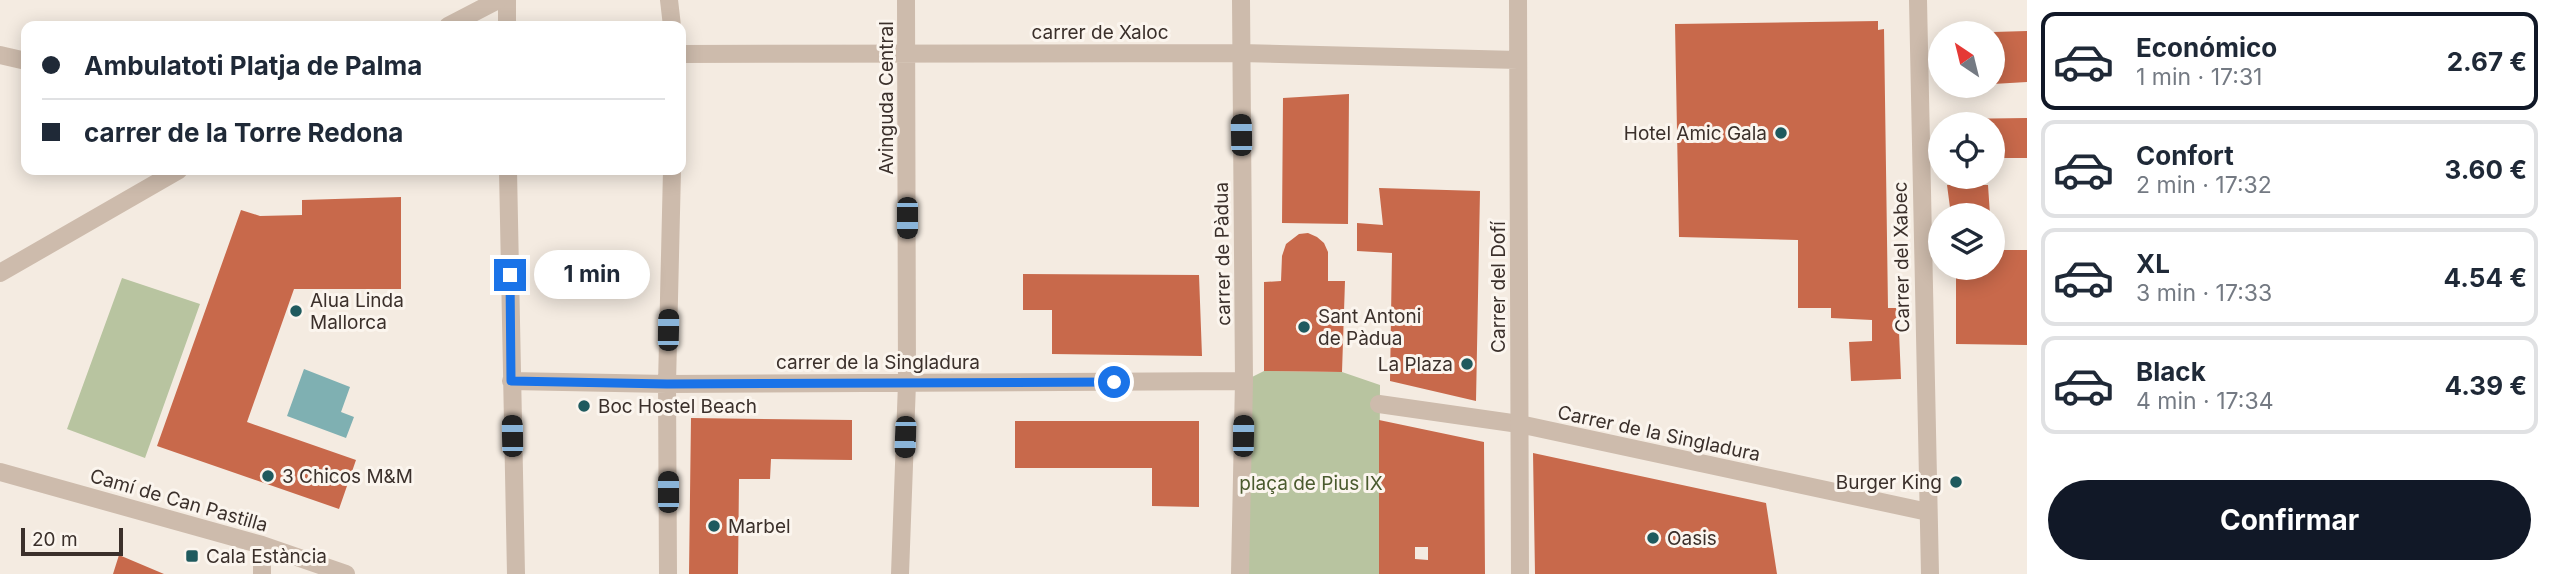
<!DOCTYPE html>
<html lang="es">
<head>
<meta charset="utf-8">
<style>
  body { margin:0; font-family:Inter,sans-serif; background:#f6f6f7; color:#1f2937; height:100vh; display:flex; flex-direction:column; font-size:26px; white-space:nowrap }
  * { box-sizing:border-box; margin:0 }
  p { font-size:23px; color:#747a83 }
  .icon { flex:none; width:38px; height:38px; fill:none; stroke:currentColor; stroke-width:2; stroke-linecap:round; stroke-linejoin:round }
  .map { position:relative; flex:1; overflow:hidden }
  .details { display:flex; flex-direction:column; background:#fff; width:525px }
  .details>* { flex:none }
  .hud { position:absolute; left:21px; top:21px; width:665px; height:154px; border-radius:14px; box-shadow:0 4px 18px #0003; display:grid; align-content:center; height:154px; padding:0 21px; background:#fff }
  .needle { width:46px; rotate:325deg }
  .tools { position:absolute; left:1928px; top:21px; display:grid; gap:14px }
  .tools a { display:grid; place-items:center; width:77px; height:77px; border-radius:50%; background:#fff; box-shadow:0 4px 18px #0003; font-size:35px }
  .scale { position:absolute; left:21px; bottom:18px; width:102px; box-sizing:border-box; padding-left:7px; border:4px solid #3b302b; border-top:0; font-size:19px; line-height:24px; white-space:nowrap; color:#3b302b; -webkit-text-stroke:5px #fbf5ee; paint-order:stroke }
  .end { position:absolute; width:32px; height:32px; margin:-16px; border:9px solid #1a73e8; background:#fff; box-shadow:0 0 0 4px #fff }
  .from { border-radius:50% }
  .bubble { position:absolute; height:49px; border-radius:24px; background:#fff; box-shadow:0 4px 18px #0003; font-size:23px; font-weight:700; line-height:49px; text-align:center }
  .car { position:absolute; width:21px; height:42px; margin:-21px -10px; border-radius:9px; box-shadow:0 0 5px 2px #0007; background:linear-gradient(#222 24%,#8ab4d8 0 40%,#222 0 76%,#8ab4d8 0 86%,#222 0) }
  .hud b { display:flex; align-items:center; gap:24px; height:66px; font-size:26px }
  .hud b+b { border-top:2px solid #e0e1e3 }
  .hud i { width:18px; height:18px; background:#1f2937 }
  ul { padding:12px 0 0; list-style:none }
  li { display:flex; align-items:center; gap:21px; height:98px; margin:0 14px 10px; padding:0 7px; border:4px solid #e0e1e3; border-radius:14px }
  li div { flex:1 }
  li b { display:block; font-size:26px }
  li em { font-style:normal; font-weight:700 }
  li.on { border-color:#111827 }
  li>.icon { width:63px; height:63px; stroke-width:1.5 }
  .button { display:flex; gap:14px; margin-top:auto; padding:14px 21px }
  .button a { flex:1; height:80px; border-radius:42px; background:#111827; color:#fff; font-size:28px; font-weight:700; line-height:80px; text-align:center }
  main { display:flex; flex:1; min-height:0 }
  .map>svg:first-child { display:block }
  .green { fill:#b8c4a0 }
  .water { fill:#7fb0b2 }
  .building { fill:#c8694b; fill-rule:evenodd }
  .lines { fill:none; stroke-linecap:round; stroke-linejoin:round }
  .pedestrian { stroke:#cdbbac; stroke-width:18 }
  .minor { stroke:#cdbbac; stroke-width:18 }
  .tertiary { stroke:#cdbbac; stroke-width:18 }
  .route { stroke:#1a73e8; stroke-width:9 }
  .poi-dot { fill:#1f5a5e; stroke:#fbf5ee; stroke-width:2.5 }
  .labels { text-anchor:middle; stroke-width:6; stroke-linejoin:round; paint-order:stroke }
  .street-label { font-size:19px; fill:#3b302b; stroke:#fbf5ee }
  .poi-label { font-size:19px; fill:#3b302b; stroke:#fbf5ee; text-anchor:start }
  .park-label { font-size:19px; fill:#4a5a2e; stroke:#fbf5ee }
</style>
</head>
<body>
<main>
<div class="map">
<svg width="2027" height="574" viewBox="0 0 2027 574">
  <rect width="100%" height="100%" fill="#f4ebe1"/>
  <path class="green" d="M122 278 200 304 145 458 67 429Z
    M1264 371 1342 372 1380 385 1379 574H1240L1244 381Z"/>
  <path class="water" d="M304 369 350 387 341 412 354 417 346 438 287 416Z"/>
  <path class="building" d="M1878 21V30L1884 29 1888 308H1898L1901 379 1851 381 1849 342 1872 341V320L1831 318V308H1798V240L1679 237 1675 24Z
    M2027 31V82L1993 84V32Z
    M1349 94 1348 224 1282 223 1283 98Z
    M2027 118V158H1993V124H1954V119Z
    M1947 185H1988L1990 215H1951Z
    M1379 188 1480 191 1476 401 1390 381 1392 253 1357 251V223L1383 225Z
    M401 197V289H294L247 422 356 460 339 509 157 446 241 210 260 216 302 215V200Z
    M1308 233 1317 237 1324 243 1328 252V281H1345L1342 372 1264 371V282L1281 281 1282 256 1286 244 1299 234Z
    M1993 250H2027V345L1956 344V268H1993Z
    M1023 274 1199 275 1202 356 1052 354V310H1023Z
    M691 418 852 420V460L771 459 770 479H739L738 574H689Z
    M1379 420 1484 442 1485 574H1379ZM1415 547H1428V560L1415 559Z
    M1015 421H1199V507L1152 506V468H1015Z
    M1533 453 1766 503 1777 574H1535Z
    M119 555 164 574H113Z"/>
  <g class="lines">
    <path class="pedestrian" d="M1379 404 1519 424"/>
    <path class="minor" d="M507 0V26
      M669 0 672 26
      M1518 0 1520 574
      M1918 0 1930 574
      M681 54 1240 53 1518 60
      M0 55 26 61
      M508 170 516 574
      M511 381 667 384 1244 381
      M1519 424 1928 512
      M0 472 262 545 346 574
      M262 574V545
      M668 574 667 384 672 170
      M900 574 907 383 906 0
      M1240 574 1244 381 1241 0"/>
    <path class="tertiary" d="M448 26 498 0
      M0 273 179 170"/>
  </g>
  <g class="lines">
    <path class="route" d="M510 275 511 381 667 384 1114 382"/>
  </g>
  <g class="poi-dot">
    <circle cx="1781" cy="133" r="7"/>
    <circle cx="296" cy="311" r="7"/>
    <circle cx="1304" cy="327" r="7"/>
    <circle cx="1467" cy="364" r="7"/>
    <circle cx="584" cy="406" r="7"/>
    <circle cx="268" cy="476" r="7"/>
    <circle cx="1956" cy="482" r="7"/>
    <circle cx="714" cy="526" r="7"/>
    <circle cx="1653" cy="538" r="7"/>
    <rect x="185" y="549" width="14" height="14" rx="3.5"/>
  </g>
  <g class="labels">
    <g class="street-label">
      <text x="1100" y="39">carrer de Xaloc</text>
      <text transform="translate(886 98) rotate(-90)" y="7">Avinguda Central</text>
      <text transform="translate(1222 254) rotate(-91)" y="7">carrer de Pàdua</text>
      <text transform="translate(1901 257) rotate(-91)" y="7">Carrer del Xabec</text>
      <text transform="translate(1498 287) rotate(-90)" y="7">Carrer del Dofí</text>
      <text x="878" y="369">carrer de la Singladura</text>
      <text transform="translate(1659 433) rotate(12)" y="7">Carrer de la Singladura</text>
      <text transform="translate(179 500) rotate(16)" y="7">Camí de Can Pastilla</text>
    </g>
    <g class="poi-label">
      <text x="1767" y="140" text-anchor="end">Hotel Amic Gala</text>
      <text x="310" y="307">Alua Linda<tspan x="310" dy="22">Mallorca</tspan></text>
      <text x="1318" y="323">Sant Antoni<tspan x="1318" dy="22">de Pàdua</tspan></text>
      <text x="1453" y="371" text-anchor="end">La Plaza</text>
      <text x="598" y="413">Boc Hostel Beach</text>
      <text x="282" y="483">3 Chicos M&amp;M</text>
      <text x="1942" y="489" text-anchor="end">Burger King</text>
      <text x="728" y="533">Marbel</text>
      <text x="1667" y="545">Oasis</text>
      <text x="206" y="563">Cala Estància</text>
    </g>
    <g class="park-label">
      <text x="1311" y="490">plaça de Pius IX</text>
    </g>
  </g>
</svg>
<div class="tools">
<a><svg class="needle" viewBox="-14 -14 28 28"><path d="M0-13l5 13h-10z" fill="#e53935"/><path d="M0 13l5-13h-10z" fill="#747a83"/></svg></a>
<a><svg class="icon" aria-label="locate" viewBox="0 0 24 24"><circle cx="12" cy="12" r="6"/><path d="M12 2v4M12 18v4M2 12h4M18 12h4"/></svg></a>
<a><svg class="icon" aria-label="layers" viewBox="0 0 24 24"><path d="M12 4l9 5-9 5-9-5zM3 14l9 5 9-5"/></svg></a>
</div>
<div class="scale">20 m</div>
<i class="end from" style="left:1114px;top:382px"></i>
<i class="end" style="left:510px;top:275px"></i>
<div class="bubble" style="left:534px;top:250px;width:116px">1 min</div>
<i class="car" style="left:1241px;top:135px;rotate:359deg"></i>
<i class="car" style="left:907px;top:218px;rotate:180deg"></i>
<i class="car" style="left:668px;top:330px;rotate:1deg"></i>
<i class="car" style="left:512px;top:436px;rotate:359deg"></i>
<i class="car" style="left:1243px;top:436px;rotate:1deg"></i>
<i class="car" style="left:905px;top:437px;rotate:182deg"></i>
<i class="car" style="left:668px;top:492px;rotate:0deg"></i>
<div class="hud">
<b><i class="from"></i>Ambulatoti Platja de Palma</b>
<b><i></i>carrer de la Torre Redona</b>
</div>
</div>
<section class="details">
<ul>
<li class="on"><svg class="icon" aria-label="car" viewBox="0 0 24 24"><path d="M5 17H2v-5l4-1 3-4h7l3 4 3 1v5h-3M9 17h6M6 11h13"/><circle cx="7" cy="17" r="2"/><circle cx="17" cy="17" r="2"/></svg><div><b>Económico</b><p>1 min · 17:31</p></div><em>2.67 €</em></li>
<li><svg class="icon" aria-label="car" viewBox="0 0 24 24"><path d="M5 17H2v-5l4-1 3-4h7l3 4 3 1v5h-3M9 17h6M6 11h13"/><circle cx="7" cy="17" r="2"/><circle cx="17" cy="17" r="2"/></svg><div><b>Confort</b><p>2 min · 17:32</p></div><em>3.60 €</em></li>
<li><svg class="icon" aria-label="car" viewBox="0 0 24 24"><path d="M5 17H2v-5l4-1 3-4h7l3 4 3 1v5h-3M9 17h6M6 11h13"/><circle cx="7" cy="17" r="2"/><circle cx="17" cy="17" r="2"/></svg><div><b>XL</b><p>3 min · 17:33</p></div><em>4.54 €</em></li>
<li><svg class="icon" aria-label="car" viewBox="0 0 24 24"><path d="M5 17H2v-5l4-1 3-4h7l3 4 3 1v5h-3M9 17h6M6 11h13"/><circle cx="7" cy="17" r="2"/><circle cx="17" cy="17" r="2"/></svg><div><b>Black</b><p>4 min · 17:34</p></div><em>4.39 €</em></li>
</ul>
<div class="button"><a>Confirmar</a></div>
</section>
</main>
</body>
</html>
